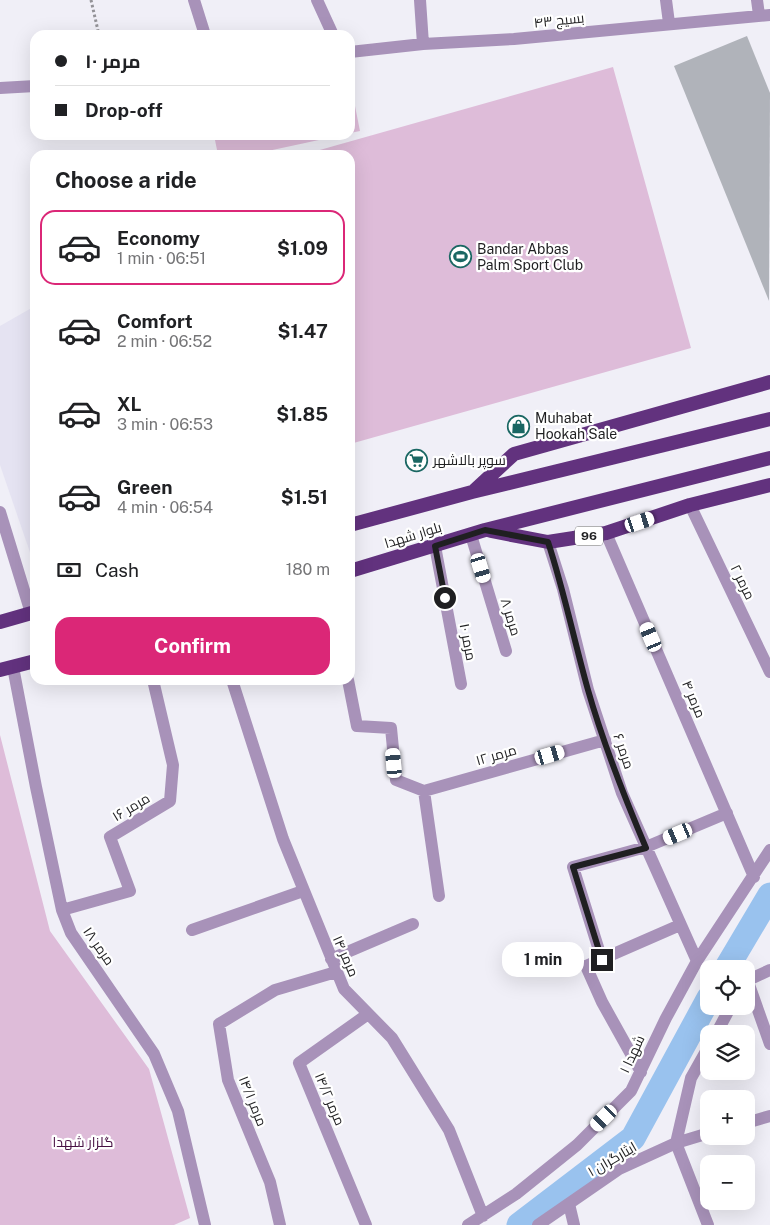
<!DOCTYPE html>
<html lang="en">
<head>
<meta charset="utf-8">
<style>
  body { margin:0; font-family:"Public Sans",Cairo,sans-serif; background:#f2f2f2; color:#202124; height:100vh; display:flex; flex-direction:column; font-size:19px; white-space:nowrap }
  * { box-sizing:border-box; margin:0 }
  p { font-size:16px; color:#757577 }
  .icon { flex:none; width:28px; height:28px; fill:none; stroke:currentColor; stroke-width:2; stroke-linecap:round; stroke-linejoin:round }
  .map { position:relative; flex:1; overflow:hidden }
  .details { position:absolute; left:30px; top:150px; width:325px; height:535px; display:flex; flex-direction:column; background:#fff; border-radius:15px; box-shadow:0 5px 20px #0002 }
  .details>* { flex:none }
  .top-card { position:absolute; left:30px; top:30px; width:325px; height:110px; border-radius:15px; box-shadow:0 5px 20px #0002; display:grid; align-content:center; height:110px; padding:0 25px; background:#fff }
  .controls { position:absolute; left:700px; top:960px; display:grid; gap:10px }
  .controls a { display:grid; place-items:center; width:55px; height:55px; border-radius:10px; background:#fff; box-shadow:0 5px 20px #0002; font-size:25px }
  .end { position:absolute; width:22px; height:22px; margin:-11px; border:6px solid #1f1f21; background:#fff; box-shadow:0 0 0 2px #fff }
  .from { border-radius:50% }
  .bubble { position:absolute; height:35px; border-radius:15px; background:#fff; box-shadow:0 5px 20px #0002; font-size:16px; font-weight:700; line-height:35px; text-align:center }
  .car { position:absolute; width:15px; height:30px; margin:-15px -8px; border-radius:6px; box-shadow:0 0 4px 1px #0007; background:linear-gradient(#fff 24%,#345 0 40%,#fff 0 76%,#345 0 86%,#fff 0) }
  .top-card b { display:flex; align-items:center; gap:18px; height:48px; font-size:19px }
  .top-card b+b { border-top:1px solid #e0e0e0 }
  .top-card i { width:12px; height:12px; background:#202124 }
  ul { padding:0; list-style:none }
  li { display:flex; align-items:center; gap:15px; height:75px; margin:0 10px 8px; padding:0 15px; border:2px solid transparent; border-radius:15px }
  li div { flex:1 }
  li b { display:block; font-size:19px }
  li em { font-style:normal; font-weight:700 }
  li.active { border-color:#db2777 }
  li>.icon { width:45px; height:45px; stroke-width:1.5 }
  h2 { padding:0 25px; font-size:22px; line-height:60px }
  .pay { display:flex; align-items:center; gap:12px; height:55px; padding:0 25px; font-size:19px }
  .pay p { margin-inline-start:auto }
  .action { display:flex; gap:10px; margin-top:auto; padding:10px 25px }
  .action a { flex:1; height:58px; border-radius:15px; background:#db2777; color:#fff; font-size:20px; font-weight:700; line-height:58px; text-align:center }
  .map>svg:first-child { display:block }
  .built { fill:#e5e3f2 }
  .green { fill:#debcd9 }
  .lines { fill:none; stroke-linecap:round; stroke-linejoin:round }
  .canal { stroke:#99c2ee; stroke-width:25 }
  .building { fill:#b0b3ba }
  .path { stroke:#939297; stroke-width:3; stroke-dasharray:2.5 2.5; stroke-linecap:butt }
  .service { stroke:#a892b9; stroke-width:12 }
  .minor { stroke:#a892b9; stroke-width:12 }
  .tertiary { stroke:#a892b9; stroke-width:12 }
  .trunk { stroke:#62327e; stroke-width:14 }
  .route { stroke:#1f1f21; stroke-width:6 }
  .labels { text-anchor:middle; stroke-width:4.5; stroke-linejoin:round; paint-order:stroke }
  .shield { fill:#fff; stroke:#626264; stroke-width:1 }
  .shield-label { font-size:12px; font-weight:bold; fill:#1f1f21 }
  .street-label { font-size:14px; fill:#1f1f21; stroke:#fff }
  .poi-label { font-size:14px; fill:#1f1f21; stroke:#fff; text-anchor:start }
  .park-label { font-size:14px; fill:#471043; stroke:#fff }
</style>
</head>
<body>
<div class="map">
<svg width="770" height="1225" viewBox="0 0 770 1225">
  <rect width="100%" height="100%" fill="#f0eff7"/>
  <path class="built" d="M35 306V567L0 465V326Z"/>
  <path class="green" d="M613 67 691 348 350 444V155H302Z
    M350 81 360 131 350 133Z
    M214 135H342L249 155H218Z
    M0 735 50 931 149 1069 190 1218 174 1225H0Z"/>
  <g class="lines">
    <path class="canal" d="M726 969 770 895
      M519 1225 633 1138 709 998"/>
  </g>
  <path class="building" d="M747 36 770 93 769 301 674 66Z"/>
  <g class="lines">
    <path class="path" d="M91 0 99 35"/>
    <path class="service" d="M192 930 303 891"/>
    <path class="minor" d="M194 0 205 35
      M317 0 333 35
      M420 0 423 44
      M666 0 669 23
      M757 0 759 15
      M350 52 423 44 514 39 770 15
      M0 88 35 86
      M690 505 770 672
      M0 512 31 613
      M606 533 754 877
      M471 535 506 651
      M548 542 563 589 588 690 622 793 697 961
      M435 546 461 684
      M13 667 36 787 62 910 71 933 154 1054 178 1111 205 1225
      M232 680 283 839 344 989 392 1038 449 1130 483 1216
      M348 680 357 726 391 728 396 780 424 791 439 896
      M424 791 605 740
      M62 910 130 891 110 837 170 801 173 765 153 680
      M331 959 413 924
      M602 960 573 867 646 847 727 813
      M747 979 770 1044
      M641 1072 602 1002 586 966 680 925
      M676 1143 708 1225
      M569 1204 574 1225
      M280 1225 270 1182 228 1080 219 1024 275 990 336 972
      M366 1225 299 1063 368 1014
      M468 1225 516 1194 577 1145 631 1091 666 1018 697 961 770 850"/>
    <path class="tertiary" d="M746 981 770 970
      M716 1034 731 1006
      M746 1123 770 1116
      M676 1143 691 1078 709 1046
      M538 1225 619 1169 676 1143 709 1133"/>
    <path class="trunk" d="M475 490 514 454 770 382
      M350 525 472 492 770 419
      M491 531 548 542 606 533 690 505 770 485
      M350 571 485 530 770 458
      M0 622 35 612
      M0 670 35 661"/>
  </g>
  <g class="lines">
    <path class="route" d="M445 598 435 546 485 530 548 542C564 591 574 640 588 690 603 743 624 796 646 848L573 867 602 960"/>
  </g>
  <defs>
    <symbol id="stadium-ring" viewBox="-11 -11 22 22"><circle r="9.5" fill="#fff" stroke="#1a6763" stroke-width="1.5"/><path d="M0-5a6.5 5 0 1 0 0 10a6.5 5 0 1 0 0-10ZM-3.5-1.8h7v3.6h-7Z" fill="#1a6763"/></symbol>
    <symbol id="shop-ring" viewBox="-11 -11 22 22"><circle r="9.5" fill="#fff" stroke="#1a6763" stroke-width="1.5"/><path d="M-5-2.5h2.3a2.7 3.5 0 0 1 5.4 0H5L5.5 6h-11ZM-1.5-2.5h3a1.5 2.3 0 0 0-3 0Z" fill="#1a6763"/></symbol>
    <symbol id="supermarket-ring" viewBox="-11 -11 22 22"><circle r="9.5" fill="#fff" stroke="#1a6763" stroke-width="1.5"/><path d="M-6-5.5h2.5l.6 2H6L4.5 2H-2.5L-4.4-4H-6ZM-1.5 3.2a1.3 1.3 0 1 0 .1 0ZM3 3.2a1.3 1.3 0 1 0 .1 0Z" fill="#1a6763"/></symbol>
  </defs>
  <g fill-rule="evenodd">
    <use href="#stadium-ring" x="448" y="244" width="25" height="25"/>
    <use href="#shop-ring" x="506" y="414" width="25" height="25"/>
    <use href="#supermarket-ring" x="404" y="448" width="25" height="25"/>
  </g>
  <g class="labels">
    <rect class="shield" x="575" y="526.5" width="28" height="19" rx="4"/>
    <g class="shield-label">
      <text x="589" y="540">96</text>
    </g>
    <g class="street-label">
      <text transform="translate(559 20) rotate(-6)" y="5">بسیج ۴۳</text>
      <text transform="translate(413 535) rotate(-17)" y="5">بلوار شهدا</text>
      <text transform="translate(743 582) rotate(64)" y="5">مرمر ۲</text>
      <text transform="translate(511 617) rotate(73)" y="5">مرمر ۸</text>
      <text transform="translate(468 642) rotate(79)" y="5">مرمر ۱۰</text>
      <text transform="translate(694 699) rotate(67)" y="5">مرمر ۴</text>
      <text transform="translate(624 751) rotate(71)" y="5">مرمر ۶</text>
      <text transform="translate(496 755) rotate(-16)" y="5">مرمر ۱۲</text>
      <text transform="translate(131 807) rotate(-31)" y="5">مرمر ۱۶</text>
      <text transform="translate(99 946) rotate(55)" y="5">مرمر ۱۸</text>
      <text transform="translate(346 956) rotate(66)" y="5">مرمر ۱۴</text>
      <text transform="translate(632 1054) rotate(-65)" y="5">شهدا ۱</text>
      <text transform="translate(330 1099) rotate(67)" y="5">مرمر ۱۴/۲</text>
      <text transform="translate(253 1101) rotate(68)" y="5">مرمر ۱۴/۱</text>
      <text transform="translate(612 1159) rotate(-30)" y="5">ایثارگران ۱</text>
    </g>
    <g class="poi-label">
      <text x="477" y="254">Bandar Abbas<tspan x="477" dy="16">Palm Sport Club</tspan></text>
      <text x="535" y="423">Muhabat<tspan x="535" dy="16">Hookah Sale</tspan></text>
      <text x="433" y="465">سوپر بالاشهر</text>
    </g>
    <g class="park-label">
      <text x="83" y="1147">گلزار شهدا</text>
    </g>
  </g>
</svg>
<div class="controls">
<a><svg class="icon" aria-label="locate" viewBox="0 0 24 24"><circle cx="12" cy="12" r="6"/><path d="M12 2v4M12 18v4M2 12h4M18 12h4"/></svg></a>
<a><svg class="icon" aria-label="layers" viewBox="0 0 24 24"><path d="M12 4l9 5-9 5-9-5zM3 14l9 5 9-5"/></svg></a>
<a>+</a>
<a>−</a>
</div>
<i class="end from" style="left:445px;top:598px"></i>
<i class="end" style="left:602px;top:960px"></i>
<div class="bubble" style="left:502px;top:942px;width:82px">1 min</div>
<i class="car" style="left:640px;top:522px;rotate:72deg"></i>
<i class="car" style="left:481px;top:568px;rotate:163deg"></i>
<i class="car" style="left:651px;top:637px;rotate:337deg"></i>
<i class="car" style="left:550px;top:755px;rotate:74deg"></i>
<i class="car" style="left:394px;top:763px;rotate:355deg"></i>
<i class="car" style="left:678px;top:834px;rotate:247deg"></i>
<i class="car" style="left:604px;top:1118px;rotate:225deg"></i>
<div class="top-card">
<b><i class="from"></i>مرمر ۱۰</b>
<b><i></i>Drop-off</b>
</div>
<section class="details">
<h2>Choose a ride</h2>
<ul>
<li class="active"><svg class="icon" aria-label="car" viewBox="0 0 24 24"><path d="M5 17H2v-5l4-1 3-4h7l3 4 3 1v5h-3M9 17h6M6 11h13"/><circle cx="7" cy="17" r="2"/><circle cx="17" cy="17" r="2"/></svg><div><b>Economy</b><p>1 min · 06:51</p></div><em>$1.09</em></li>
<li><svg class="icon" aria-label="car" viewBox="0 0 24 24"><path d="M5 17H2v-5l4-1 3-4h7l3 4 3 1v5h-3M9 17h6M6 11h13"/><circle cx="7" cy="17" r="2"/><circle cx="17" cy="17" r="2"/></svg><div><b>Comfort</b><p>2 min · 06:52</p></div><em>$1.47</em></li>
<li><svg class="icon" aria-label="car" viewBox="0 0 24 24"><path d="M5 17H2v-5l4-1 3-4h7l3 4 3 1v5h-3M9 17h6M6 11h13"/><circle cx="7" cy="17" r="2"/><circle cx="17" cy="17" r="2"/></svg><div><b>XL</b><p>3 min · 06:53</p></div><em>$1.85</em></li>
<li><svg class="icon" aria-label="car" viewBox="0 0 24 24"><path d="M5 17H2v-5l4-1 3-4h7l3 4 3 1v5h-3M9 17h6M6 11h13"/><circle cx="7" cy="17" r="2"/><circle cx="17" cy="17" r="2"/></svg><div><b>Green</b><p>4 min · 06:54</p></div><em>$1.51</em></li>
</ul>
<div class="pay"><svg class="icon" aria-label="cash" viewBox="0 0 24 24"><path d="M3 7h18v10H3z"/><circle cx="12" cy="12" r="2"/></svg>Cash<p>180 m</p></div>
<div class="action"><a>Confirm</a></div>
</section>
</div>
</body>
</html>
